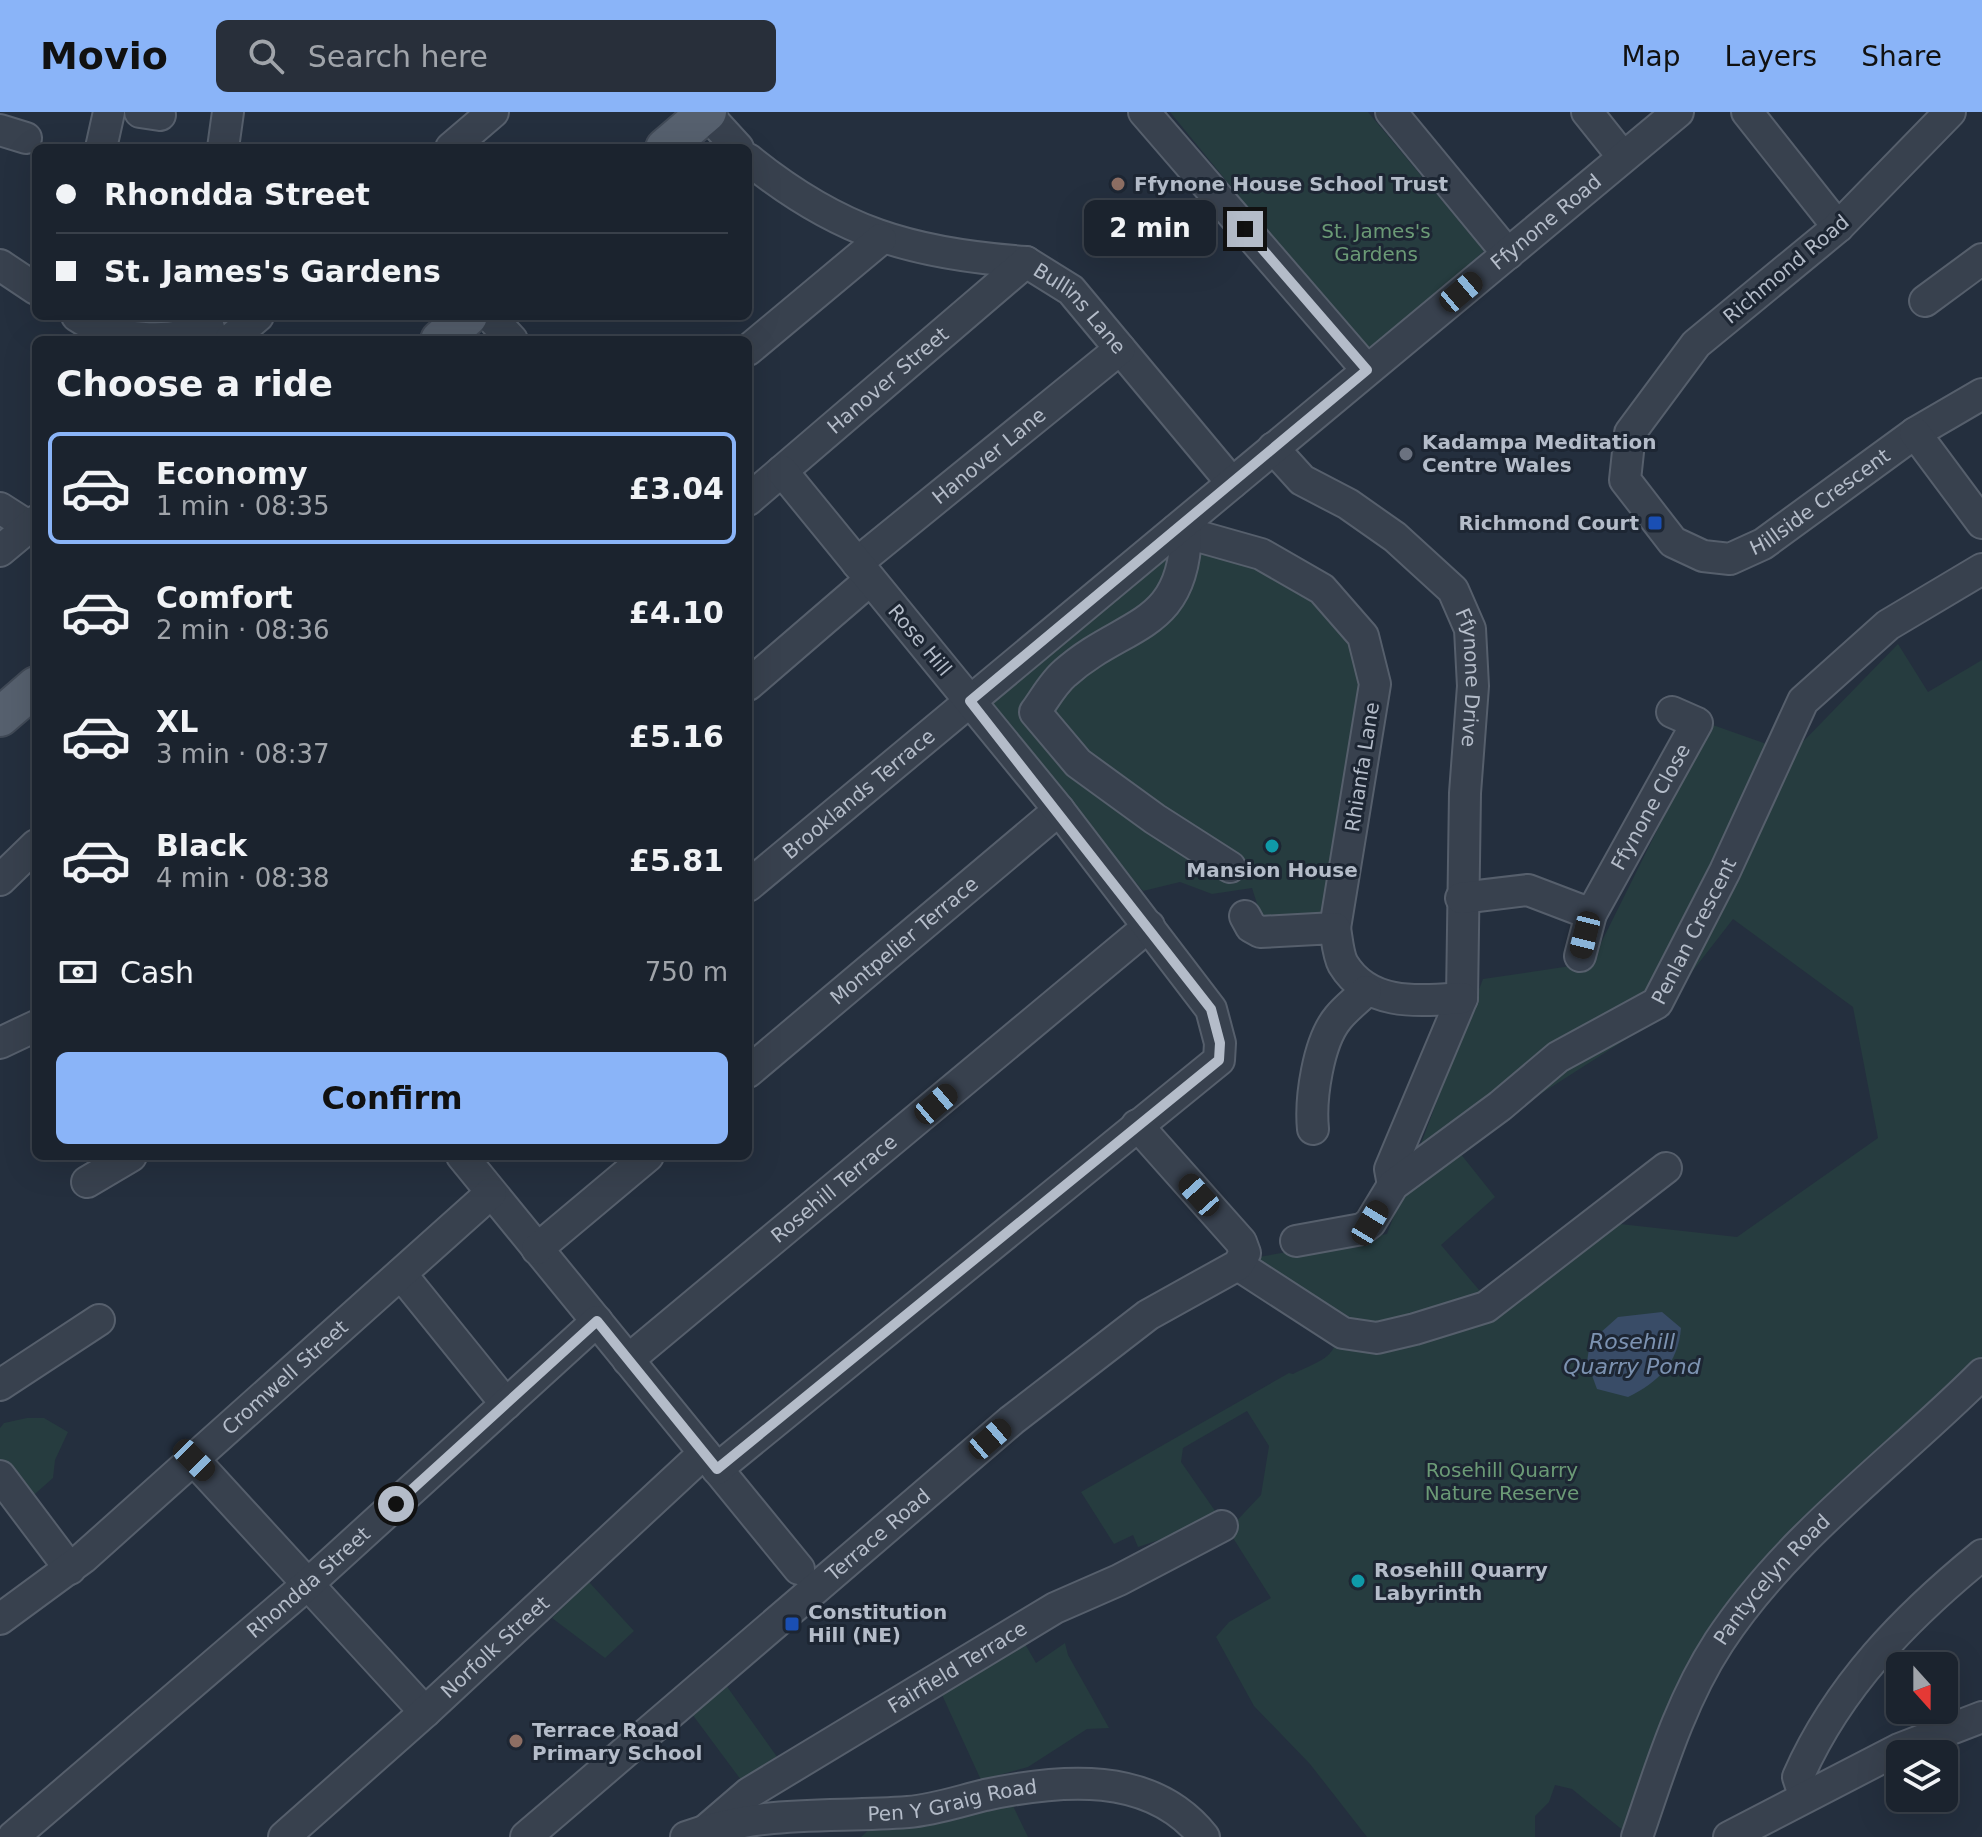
<!DOCTYPE html>
<html lang="en">
<head>
<meta charset="utf-8">
<style>
  body { margin:0; font-family:"DejaVu Sans",sans-serif; background:#282f3a; color:#f1f3f6; height:100vh; display:flex; flex-direction:column; font-size:30px; white-space:nowrap }
  * { box-sizing:border-box; margin:0 }
  p { font-size:26px; color:#a0a4aa }
  .icon { flex:none; width:44px; height:44px; fill:none; stroke:currentColor; stroke-width:2; stroke-linecap:round; stroke-linejoin:round }
  .map { position:relative; flex:1; overflow:hidden }
  .drawer { position:absolute; left:32px; top:224px; width:720px; height:824px; display:flex; flex-direction:column; background:#1b232e; border-radius:12px; box-shadow:0 8px 32px #0002,0 0 0 2px #39404a }
  .drawer>* { flex:none }
  .guide { position:absolute; left:32px; top:32px; width:720px; height:176px; border-radius:12px; box-shadow:0 8px 32px #0002,0 0 0 2px #39404a; display:grid; align-content:center; height:176px; padding:0 24px; background:#1b232e }
  .needle { width:52px; rotate:159deg }
  .buttons { position:absolute; left:1886px; top:1540px; display:grid; gap:16px }
  .buttons a { display:grid; place-items:center; width:72px; height:72px; border-radius:12px; background:#1b232e; box-shadow:0 8px 32px #0002,0 0 0 2px #39404a; font-size:40px }
  .end { position:absolute; width:36px; height:36px; margin:-18px; border:10px solid #b4bcc9; background:#111; box-shadow:0 0 0 4px #111 }
  .from { border-radius:50% }
  .bubble { position:absolute; height:56px; border-radius:12px; background:#1b232e; box-shadow:0 8px 32px #0002,0 0 0 2px #39404a; font-size:26px; font-weight:700; line-height:56px; text-align:center }
  .car { position:absolute; width:24px; height:48px; margin:-24px -12px; border-radius:10px; box-shadow:0 0 6px 2px #0007; background:linear-gradient(#222 24%,#8ab4d8 0 40%,#222 0 76%,#8ab4d8 0 86%,#222 0) }
  .guide b { display:flex; align-items:center; gap:28px; height:76px; font-size:30px }
  .guide b+b { border-top:2px solid #39404a }
  .guide i { width:20px; height:20px; background:#f1f3f6 }
  ul { padding:0; list-style:none }
  li { display:flex; align-items:center; gap:24px; height:112px; margin:0 16px 12px; padding:0 8px; border:4px solid transparent; border-radius:12px }
  li div { flex:1 }
  li b { display:block; font-size:30px }
  li em { font-style:normal; font-weight:700 }
  li.current { border-color:#8ab4f8 }
  li>.icon { width:72px; height:72px; stroke-width:1.5 }
  h2 { padding:0 24px; font-size:36px; line-height:96px }
  .pay { display:flex; align-items:center; gap:20px; height:88px; padding:0 24px; font-size:30px }
  .pay p { margin-inline-start:auto }
  .primary-button { display:flex; gap:16px; margin-top:auto; padding:16px 24px }
  .primary-button a { flex:1; height:92px; border-radius:12px; background:#8ab4f8; color:#111; font-size:32px; font-weight:700; line-height:92px; text-align:center }
  header { display:flex; align-items:center; gap:48px; box-sizing:border-box; height:112px; padding:0 40px; background:#8ab4f8; color:#111 }
  header strong { font-size:38px }
  nav { display:flex; gap:44px; margin-inline-start:auto; font-size:28px }
  .search { width:560px; height:72px; background:#282f3a; display:flex; align-items:center; gap:20px; box-sizing:border-box; padding:0 28px; border-radius:12px; color:#a0a4aa; font-size:30px }
  .map>svg:first-child { display:block }
  .green { fill:#263c3f; fill-rule:evenodd }
  .water { fill:#394c67 }
  .lines { fill:none; stroke-linecap:round; stroke-linejoin:round }
  .minor-casing { stroke:#565f6c; stroke-width:34 }
  .major-casing { stroke:#414a57; stroke-width:42 }
  .minor { stroke:#38414e; stroke-width:30 }
  .major { stroke:#56606e; stroke-width:38 }
  .route { stroke:#b4bcc9; stroke-width:10 }
  .education-dot { fill:#8d6e63; stroke:#1d2633; stroke-width:3 }
  .worship-dot { fill:#6b7280; stroke:#1d2633; stroke-width:3 }
  .transit-dot { fill:#1a4fb4; stroke:#1d2633; stroke-width:3 }
  .culture-dot { fill:#0f9aa8; stroke:#1d2633; stroke-width:3 }
  .labels { text-anchor:middle; stroke-width:6; stroke-linejoin:round; paint-order:stroke }
  .poi-label { font-size:20px; font-weight:bold; fill:#b4bcc9; stroke:#1d2633; text-anchor:start }
  .street-label { font-size:20px; fill:#b4bcc9; stroke:#1d2633 }
  .park-label { font-size:20px; fill:#6b9a76; stroke:#1d2633 }
  .water-label { font-size:22px; font-style:italic; fill:#7c92b1; stroke:#1d2633 }
</style>
</head>
<body>
<header>
<strong>Movio</strong>
<div class="search"><svg class="icon" aria-label="search" viewBox="0 0 24 24"><circle cx="10" cy="10" r="6"/><path d="M15 15l6 6"/></svg>Search here</div>
<nav><a>Map</a><a>Layers</a><a>Share</a></nav>
</header>
<div class="map">
<svg width="1982" height="1725" viewBox="0 0 1982 1725">
  <rect width="100%" height="100%" fill="#242f3e"/>
  <path class="green" d="M1170 0H1368L1484 139 1367 241Z
    M1192 433C1279 463 1357 489 1364 594L1325 805 1273 811 1261 804 1252 776 1212 782 1180 770 1143 779 985 591 1164 444Z
    M1898 532 1928 580 1982 548V1249L1767 1452 1630 1724 1572 1677 1555 1673 1549 1690 1535 1704V1725H1367L1310 1652 1254 1594 1216 1525 1229 1510 1271 1486 1228 1418 1261 1383 1269 1334 1247 1299 1183 1336 1181 1350 1220 1406 1213 1410 1138 1435 1133 1423 1114 1432 1081 1380 1289 1261 1293 1262C1327 1245 1335 1248 1341 1209L1251 1154 1259 1145 1387 1122 1483 867 1591 851 1710 612 1792 641ZM1733 807 1853 895 1878 1026 1737 1125 1611 1111 1496 1198 1441 1133 1495 1085 1456 1036 1653 910Z
    M27 1306H44L68 1320 55 1348 53 1366 28 1388 0 1350V1316L4 1311Z
    M589 1470 634 1519 605 1546 552 1506Z
    M1021 1525 1036 1551 1065 1531 1068 1543 1109 1616 1087 1617 1028 1655 981 1668 938 1574Z
    M723 1569 780 1649 744 1672 689 1598Z
    M1013 1694 1028 1725H861L875 1712Z"/>
  <path class="water" d="M1662 1200 1681 1216C1678 1252 1658 1270 1628 1285L1597 1277 1587 1250 1590 1230 1618 1205Z"/>
  <g class="lines">
    <defs>
      <g id="minor">
        <path d="M140 0 160 3"/>
        <path d="M1144 0 1367 258"/>
        <path d="M1391 0 1508 142"/>
        <path d="M1587 0 1623 45"/>
        <path d="M1747 0 1838 115"/>
        <path id="s1" d="M1950 0 1838 115 1696 232 1630 321 1625 368 1673 430 1703 444 1730 447 1763 432 1915 321 1982 282"/>
        <path d="M706 1 738 36"/>
        <path d="M0 18 26 26"/>
        <path d="M101 36 109 0"/>
        <path d="M223 36 228 0"/>
        <path d="M451 36 493 0"/>
        <path id="s2" d="M748 47C838 120 911 142 1026 150L1071 178 1232 371"/>
        <path d="M0 153 36 177"/>
        <path d="M1925 189 1982 147"/>
        <path d="M77 204C115 229 167 233 209 216"/>
        <path d="M490 204 512 228"/>
        <path d="M230 228 258 204"/>
        <path d="M748 238 881 127"/>
        <path d="M1915 321 1982 411"/>
        <path id="s3" d="M1273 336 1302 368 1348 392 1395 425 1453 478 1470 517 1473 574 1465 681 1462 886 1390 1057 1393 1073"/>
        <path id="s4" d="M748 388 1026 150"/>
        <path d="M0 396 36 419"/>
        <path d="M1176 418 1261 442 1322 477 1363 524 1375 572 1335 816"/>
        <path d="M1186 422C1183 519 1123 509 1065 561 1053 571 1044 588 1035 600L1078 651 1155 707 1230 755"/>
        <path d="M0 439 36 409"/>
        <path id="s5" d="M857 451 1120 237"/>
        <path d="M748 573 870 468"/>
        <path d="M0 768 36 733"/>
        <path id="s6" d="M748 774 1678 0"/>
        <path d="M1461 786 1528 778 1591 802"/>
        <path d="M1245 804 1251 815 1260 820 1335 816C1337 827 1338 843 1343 852 1369 895 1419 889 1462 886"/>
        <path id="s7" d="M1580 844 1591 802 1697 611 1672 600"/>
        <path d="M0 931 36 914"/>
        <path id="s8" d="M748 960 1059 698"/>
        <path d="M1313 1017C1310 987 1318 930 1338 906 1346 896 1357 888 1366 879"/>
        <path d="M462 1044 799 1457"/>
        <path d="M87 1070 131 1044"/>
        <path id="s9" d="M1296 1129 1362 1117 1370 1111 1393 1073 1500 994 1558 945 1657 891 1725 759 1803 589 1888 513 1982 457"/>
        <path d="M537 1137 648 1044"/>
        <path d="M1238 1153 1343 1221 1377 1226 1415 1217 1486 1195 1666 1056"/>
        <path d="M401 1162 506 1292"/>
        <path id="s10" d="M628 1248 1149 814"/>
        <path d="M0 1273 99 1208"/>
        <path d="M194 1348 425 1600"/>
        <path d="M717 1357 1219 948 1220 931 1211 897 1059 698 782 359"/>
        <path d="M0 1364 70 1457"/>
        <path id="s11" d="M0 1507 83 1446 491 1081"/>
        <path d="M1804 1683 1798 1665C1838 1574 1906 1505 1982 1443"/>
        <path id="s12" d="M706 1718 749 1681 1055 1496 1119 1468 1222 1414"/>
        <path id="s13" d="M13 1725 308 1472 597 1209"/>
        <path id="s14" d="M284 1725 425 1600 704 1341"/>
        <path id="s15" d="M526 1725 1012 1308 1148 1203 1238 1153 1245 1141 1241 1130 1137 1013"/>
        <path id="s16" d="M686 1725C764 1697 828 1706 908 1700 934 1698 960 1689 985 1683 1060 1667 1151 1658 1204 1725"/>
        <path id="s17" d="M1637 1725C1660 1658 1680 1590 1719 1530 1788 1425 1894 1350 1982 1262"/>
        <path d="M1729 1725 1899 1637 1982 1605"/>
      </g>
      <path id="major" d="M665 36 707 0
        M440 228 468 204
        M0 605 36 574"/>
    </defs>
    <use href="#minor" class="minor-casing"/>
    <use href="#major" class="major-casing"/>
    <use href="#minor" class="minor"/>
    <use href="#major" class="major"/>
  </g>
  <g class="lines">
    <path class="route" d="M396 1392 597 1209 717 1357 1219 948 1220 931 1211 897 970 589 1367 258 1245 117"/>
  </g>
  <g class="education-dot">
    <circle cx="1118" cy="72" r="8"/>
    <circle cx="516" cy="1629" r="8"/>
  </g>
  <circle class="worship-dot" cx="1406" cy="342" r="8"/>
  <g class="transit-dot">
    <rect x="1647" y="403" width="16" height="16" rx="4"/>
    <rect x="784" y="1504" width="16" height="16" rx="4"/>
  </g>
  <g class="culture-dot">
    <circle cx="1272" cy="734" r="8"/>
    <circle cx="1358" cy="1469" r="8"/>
  </g>
  <g class="labels">
    <g class="poi-label">
      <text x="1134" y="79">Ffynone House School Trust</text>
      <text x="1422" y="337">Kadampa Meditation<tspan x="1422" dy="23">Centre Wales</tspan></text>
      <text x="1639" y="418" text-anchor="end">Richmond Court</text>
      <text x="1272" y="765" text-anchor="middle">Mansion House</text>
      <text x="1374" y="1465">Rosehill Quarry<tspan x="1374" dy="23">Labyrinth</tspan></text>
      <text x="808" y="1507">Constitution<tspan x="808" dy="23">Hill (NE)</tspan></text>
      <text x="532" y="1625">Terrace Road<tspan x="532" dy="23">Primary School</tspan></text>
    </g>
    <g class="street-label">
      <text dy="7" stroke="none"><textPath href="#s6" startOffset="1038">Ffynone Road</textPath></text>
      <text transform="translate(1786 157) rotate(-40)" y="7">Richmond Road</text>
      <text dy="7" stroke="none"><textPath href="#s2" startOffset="374">Bullins Lane</textPath></text>
      <text dy="7" stroke="none"><textPath href="#s4" startOffset="184">Hanover Street</textPath></text>
      <text dy="7" stroke="none"><textPath href="#s5" startOffset="170">Hanover Lane</textPath></text>
      <text dy="7" stroke="none"><textPath href="#s1" startOffset="748">Hillside Crescent</textPath></text>
      <text transform="translate(920 528) rotate(50)" y="7">Rose Hill</text>
      <text dy="7" stroke="none"><textPath href="#s3" startOffset="322">Ffynone Drive</textPath></text>
      <text transform="translate(1362 655) rotate(-81)" y="7">Rhianfa Lane</text>
      <text dy="7" stroke="none"><textPath href="#s6" startOffset="144">Brooklands Terrace</textPath></text>
      <text dy="7" stroke="none"><textPath href="#s7" startOffset="166">Ffynone Close</textPath></text>
      <text dy="7" stroke="none"><textPath href="#s9" startOffset="524">Penlan Crescent</textPath></text>
      <text dy="7" stroke="none"><textPath href="#s8" startOffset="204">Montpelier Terrace</textPath></text>
      <text dy="7" stroke="none"><textPath href="#s10" startOffset="268">Rosehill Terrace</textPath></text>
      <text dy="7" stroke="none"><textPath href="#s11" startOffset="374">Cromwell Street</textPath></text>
      <text dy="7" stroke="none"><textPath href="#s15" startOffset="464">Terrace Road</textPath></text>
      <text dy="7" stroke="none"><textPath href="#s17" startOffset="294">Pantycelyn Road</textPath></text>
      <text dy="7" stroke="none"><textPath href="#s13" startOffset="390">Rhondda Street</textPath></text>
      <text dy="7" stroke="none"><textPath href="#s14" startOffset="284">Norfolk Street</textPath></text>
      <text dy="7" stroke="none"><textPath href="#s12" startOffset="300">Fairfield Terrace</textPath></text>
      <text dy="7" stroke="none"><textPath href="#s16" startOffset="270">Pen Y Graig Road</textPath></text>
    </g>
    <g class="park-label">
      <text x="1376" y="126">St. James's<tspan x="1376" dy="23">Gardens</tspan></text>
      <text x="1502" y="1365">Rosehill Quarry<tspan x="1502" dy="23">Nature Reserve</tspan></text>
    </g>
    <g class="water-label">
      <text x="1632" y="1237">Rosehill<tspan x="1632" dy="25">Quarry Pond</tspan></text>
    </g>
  </g>
</svg>
<div class="buttons">
<a><svg class="needle" viewBox="-14 -14 28 28"><path d="M0-13l5 13h-10z" fill="#e53935"/><path d="M0 13l5-13h-10z" fill="#a0a4aa"/></svg></a>
<a><svg class="icon" aria-label="layers" viewBox="0 0 24 24"><path d="M12 4l9 5-9 5-9-5zM3 14l9 5 9-5"/></svg></a>
</div>
<i class="end from" style="left:396px;top:1392px"></i>
<i class="end" style="left:1245px;top:117px"></i>
<div class="bubble" style="left:1084px;top:88px;width:132px">2 min</div>
<i class="car" style="left:1461px;top:180px;rotate:50deg"></i>
<i class="car" style="left:1585px;top:823px;rotate:194deg"></i>
<i class="car" style="left:936px;top:992px;rotate:50deg"></i>
<i class="car" style="left:1199px;top:1083px;rotate:318deg"></i>
<i class="car" style="left:1370px;top:1111px;rotate:31deg"></i>
<i class="car" style="left:990px;top:1327px;rotate:49deg"></i>
<i class="car" style="left:194px;top:1348px;rotate:135deg"></i>
<div class="guide">
<b><i class="from"></i>Rhondda Street</b>
<b><i></i>St. James's Gardens</b>
</div>
<section class="drawer">
<h2>Choose a ride</h2>
<ul>
<li class="current"><svg class="icon" aria-label="car" viewBox="0 0 24 24"><path d="M5 17H2v-5l4-1 3-4h7l3 4 3 1v5h-3M9 17h6M6 11h13"/><circle cx="7" cy="17" r="2"/><circle cx="17" cy="17" r="2"/></svg><div><b>Economy</b><p>1 min · 08:35</p></div><em>£3.04</em></li>
<li><svg class="icon" aria-label="car" viewBox="0 0 24 24"><path d="M5 17H2v-5l4-1 3-4h7l3 4 3 1v5h-3M9 17h6M6 11h13"/><circle cx="7" cy="17" r="2"/><circle cx="17" cy="17" r="2"/></svg><div><b>Comfort</b><p>2 min · 08:36</p></div><em>£4.10</em></li>
<li><svg class="icon" aria-label="car" viewBox="0 0 24 24"><path d="M5 17H2v-5l4-1 3-4h7l3 4 3 1v5h-3M9 17h6M6 11h13"/><circle cx="7" cy="17" r="2"/><circle cx="17" cy="17" r="2"/></svg><div><b>XL</b><p>3 min · 08:37</p></div><em>£5.16</em></li>
<li><svg class="icon" aria-label="car" viewBox="0 0 24 24"><path d="M5 17H2v-5l4-1 3-4h7l3 4 3 1v5h-3M9 17h6M6 11h13"/><circle cx="7" cy="17" r="2"/><circle cx="17" cy="17" r="2"/></svg><div><b>Black</b><p>4 min · 08:38</p></div><em>£5.81</em></li>
</ul>
<div class="pay"><svg class="icon" aria-label="cash" viewBox="0 0 24 24"><path d="M3 7h18v10H3z"/><circle cx="12" cy="12" r="2"/></svg>Cash<p>750 m</p></div>
<div class="primary-button"><a>Confirm</a></div>
</section>
</div>
</body>
</html>
